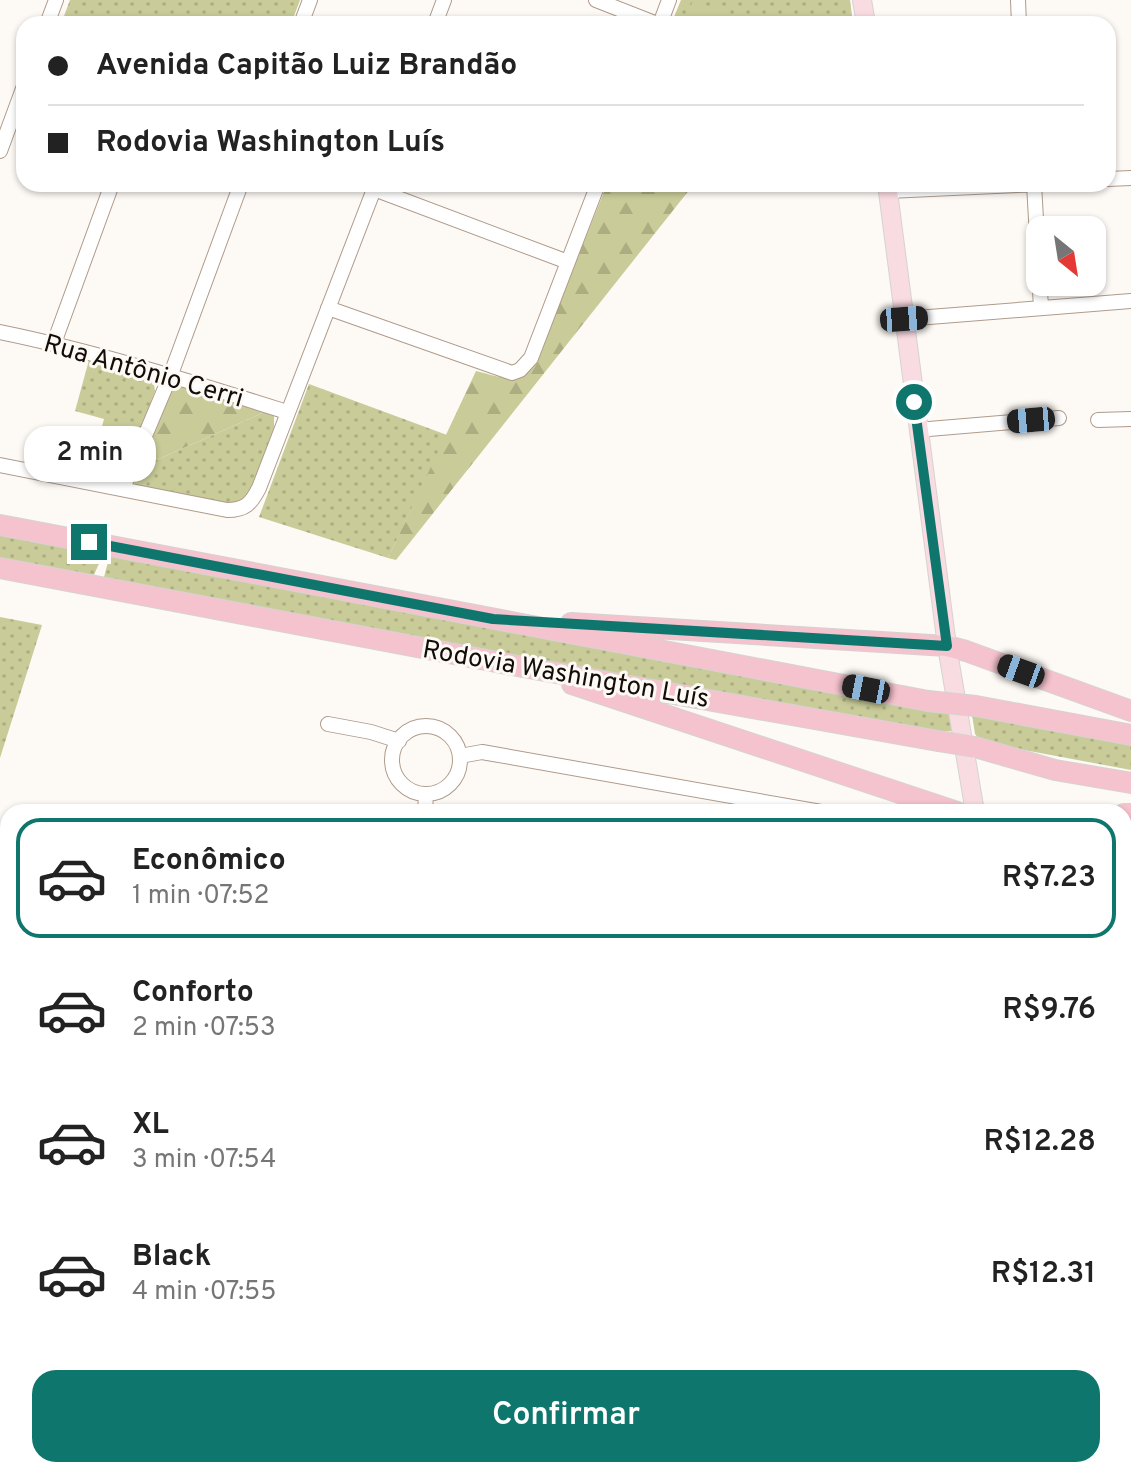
<!DOCTYPE html>
<html lang="pt">
<head>
<meta charset="utf-8">
<style>
  body { margin:0; font-family:Overpass,sans-serif; background:#f6f6f6; color:#222; height:100vh; display:flex; flex-direction:column; font-size:30px; white-space:nowrap }
  * { box-sizing:border-box; margin:0 }
  p { font-size:26px; color:#767676 }
  .icon { flex:none; width:44px; height:44px; fill:none; stroke:currentColor; stroke-width:2; stroke-linecap:round; stroke-linejoin:round }
  .map { position:relative; flex:1; overflow:hidden }
  .drawer { position:absolute; left:0px; top:804px; width:1132px; height:674px; display:flex; flex-direction:column; background:#fff; border-radius:24px 24px 0 0; box-shadow:0 2px 6px #0004 }
  .drawer>* { flex:none }
  .hud { position:absolute; left:16px; top:16px; width:1100px; height:176px; border-radius:24px; box-shadow:0 2px 6px #0004; display:grid; align-content:center; height:176px; padding:0 32px; background:#fff }
  .needle { width:52px; rotate:150deg }
  .buttons { position:absolute; left:1026px; top:216px; display:grid; gap:16px }
  .buttons a { display:grid; place-items:center; width:80px; height:80px; border-radius:16px; background:#fff; box-shadow:0 2px 6px #0004; font-size:40px }
  .end { position:absolute; width:36px; height:36px; margin:-18px; border:10px solid #0f766e; background:#fff; box-shadow:0 0 0 4px #fff }
  .from { border-radius:50% }
  .bubble { position:absolute; height:56px; border-radius:24px; background:#fff; box-shadow:0 2px 6px #0004; font-size:26px; font-weight:600; line-height:56px; text-align:center }
  .car { position:absolute; width:24px; height:48px; margin:-24px -12px; border-radius:10px; box-shadow:0 0 6px 2px #0007; background:linear-gradient(#222 24%,#8ab4d8 0 40%,#222 0 76%,#8ab4d8 0 86%,#222 0) }
  .hud b { display:flex; align-items:center; gap:28px; height:76px; font-size:30px }
  .hud b+b { border-top:2px solid #e0e0e0 }
  .hud i { width:20px; height:20px; background:#222 }
  ul { padding:14px 0 0; list-style:none }
  li { display:flex; align-items:center; gap:24px; height:120px; margin:0 16px 12px; padding:0 16px; border:4px solid transparent; border-radius:24px }
  li div { flex:1 }
  li b { display:block; font-size:30px }
  li em { font-style:normal; font-weight:600 }
  li.on { border-color:#0f766e }
  li>.icon { width:72px; height:72px; stroke-width:1.5 }
  .action { display:flex; gap:16px; margin-top:auto; padding:16px 32px }
  .action a { flex:1; height:92px; border-radius:24px; background:#0f766e; color:#fff; font-size:32px; font-weight:600; line-height:92px; text-align:center }
  .map>svg:first-child { display:block }
  .grass { fill:url(#grass-dots) }
  .forest { fill:url(#forest-firs) }
  .garden { fill:#c9cc99 }
  .lines { fill:none; stroke-linecap:round; stroke-linejoin:round }
  .minor-casing { stroke:#af9b8b; stroke-width:16 }
  .major-casing { stroke:#d5d3d2; stroke-width:20 }
  .highway-casing { stroke:#d5d3d2; stroke-width:22 }
  .minor { stroke:#fff; stroke-width:14 }
  .major { stroke:#f9dbe2; stroke-width:18 }
  .highway { stroke:#f5c3ce; stroke-width:20 }
  .highway-bridge-casing { stroke:#d5d3d2; stroke-width:22; stroke-linecap:butt }
  .highway-bridge { stroke:#f5c3ce; stroke-width:20 }
  .route { stroke:#0f766e; stroke-width:10 }
  .labels { text-anchor:middle; stroke-width:6; stroke-linejoin:round; paint-order:stroke }
  .street-label { font-size:26px; fill:#130c07; stroke:#fdf9f5 }
</style>
</head>
<body>
<div class="map">
<svg width="1131" height="1477" viewBox="0 0 1131 1477">
  <defs>
    <pattern id="grass-dots" width="8" height="8" patternUnits="userSpaceOnUse" patternTransform="scale(2)"><rect width="8" height="8" fill="#c9cc99"/><path d="M2 2h.1M6 6h.1" fill="none" stroke="#acae82" stroke-width="1.8" stroke-linecap="round"/></pattern>
    <pattern id="forest-firs" width="22" height="20" patternUnits="userSpaceOnUse" patternTransform="scale(2)"><rect width="22" height="20" fill="#c9cc99"/><path d="M5 1l3.5 6h-7zM16 11l3.5 6h-7z" fill="#acae82"/></pattern>
  </defs>
  <rect width="100%" height="100%" fill="#fdf9f5"/>
  <path class="grass" d="M70 0H300L291 24H61Z
    M681 0H850L853 23 671 24Z
    M89 360 153 377 155 391 126 467C115 480 104 477 89 475L104 419 75 411Z
    M309 384 447 435 388 558 259 517Z
    M267 411 274 414V428L255 489 248 498 225 506 136 485 132 481 134 470Z
    M0 532 104 551 156 565 951 710 953 731 939 732 103 581 108 562 100 561 94 575 0 559Z
    M0 617 42 625 0 758Z
    M972 715 1131 744V770L981 742 975 734Z
    M0 1014 8 1028V1470H80L84 1477H0Z"/>
  <path class="forest" d="M607 184H694L396 560 388 558 476 371C508 379 513 384 537 360Z
    M181 386 267 411 134 470 167 393Z"/>
  <path class="garden" d="M693 0 751 24H685Z"/>
  <g class="lines">
    <defs>
      <path id="minor" d="M596 0 657 24
        M1018 0 1019 24
        M47 24 56 0
        M301 24 310 0
        M435 24 444 0
        M660 24 669 0
        M0 151 24 86
        M1108 179 1131 178
        M1034 184 1041 308
        M374 189 568 262
        M888 191 1038 184
        M328 308 512 373 520 370 531 358 598 184
        M904 319 1131 301
        M0 332C98 352 192 382 287 412
        M54 343 112 184
        M1098 420 1131 419
        M917 430 1059 418
        M0 465 227 510C245 510 251 504 259 488L376 184
        M123 488 171 374 241 184
        M328 724 371 732 399 741
        M392 760a34 34 0 1 1 68 0a34 34 0 1 1-68 0Z
        M460 756 482 752 821 812
        M425 812 426 794
        M1124 968H1131
        M1124 1247 1131 1246
        M1124 1420 1131 1419
        M505 1470 506 1477
        M809 1470 814 1477
        M752 1477 757 1470"/>
      <path id="major" d="M862 0 866 24
        M887 184 947 646 975 812
        M1054 1470 1055 1477"/>
      <path id="highway" d="M0 525 928 701
        M0 568 523 667 938 741
        M571 623 947 646 966 651 1131 711
        M572 684 957 812
        M976 706 1131 735
        M975 747 1055 770 1131 783
        M1124 814H1131"/>
    </defs>
    <use href="#minor" class="minor-casing"/>
    <use href="#major" class="major-casing"/>
    <use href="#highway" class="highway-casing"/>
    <use href="#minor" class="minor"/>
    <use href="#major" class="major"/>
    <use href="#highway" class="highway"/>
    <defs>
      <path id="highway-bridge" d="M928 701 976 706
        M938 741 975 747"/>
    </defs>
    <use href="#highway-bridge" class="highway-bridge-casing"/>
    <use href="#highway-bridge" class="highway-bridge"/>
  </g>
  <g class="lines">
    <path class="route" d="M89 542 493 619 947 646 914 402"/>
  </g>
  <g class="labels">
    <g class="street-label">
      <text transform="translate(144 370) rotate(16)" y="9">Rua Antônio Cerri</text>
      <text transform="translate(566 673) rotate(10)" y="9">Rodovia Washington Luís</text>
    </g>
  </g>
</svg>
<div class="buttons">
<a><svg class="needle" viewBox="-14 -14 28 28"><path d="M0-13l5 13h-10z" fill="#e53935"/><path d="M0 13l5-13h-10z" fill="#767676"/></svg></a>
</div>
<i class="end from" style="left:914px;top:402px"></i>
<i class="end" style="left:89px;top:542px"></i>
<div class="bubble" style="left:24px;top:426px;width:132px">2 min</div>
<i class="car" style="left:904px;top:319px;rotate:86deg"></i>
<i class="car" style="left:1031px;top:420px;rotate:265deg"></i>
<i class="car" style="left:1021px;top:671px;rotate:290deg"></i>
<i class="car" style="left:866px;top:689px;rotate:281deg"></i>
<div class="hud">
<b><i class="from"></i>Avenida Capitão Luiz Brandão</b>
<b><i></i>Rodovia Washington Luís</b>
</div>
<section class="drawer">
<ul>
<li class="on"><svg class="icon" aria-label="car" viewBox="0 0 24 24"><path d="M5 17H2v-5l4-1 3-4h7l3 4 3 1v5h-3M9 17h6M6 11h13"/><circle cx="7" cy="17" r="2"/><circle cx="17" cy="17" r="2"/></svg><div><b>Econômico</b><p>1 min · 07:52</p></div><em>R$7.23</em></li>
<li><svg class="icon" aria-label="car" viewBox="0 0 24 24"><path d="M5 17H2v-5l4-1 3-4h7l3 4 3 1v5h-3M9 17h6M6 11h13"/><circle cx="7" cy="17" r="2"/><circle cx="17" cy="17" r="2"/></svg><div><b>Conforto</b><p>2 min · 07:53</p></div><em>R$9.76</em></li>
<li><svg class="icon" aria-label="car" viewBox="0 0 24 24"><path d="M5 17H2v-5l4-1 3-4h7l3 4 3 1v5h-3M9 17h6M6 11h13"/><circle cx="7" cy="17" r="2"/><circle cx="17" cy="17" r="2"/></svg><div><b>XL</b><p>3 min · 07:54</p></div><em>R$12.28</em></li>
<li><svg class="icon" aria-label="car" viewBox="0 0 24 24"><path d="M5 17H2v-5l4-1 3-4h7l3 4 3 1v5h-3M9 17h6M6 11h13"/><circle cx="7" cy="17" r="2"/><circle cx="17" cy="17" r="2"/></svg><div><b>Black</b><p>4 min · 07:55</p></div><em>R$12.31</em></li>
</ul>
<div class="action"><a>Confirmar</a></div>
</section>
</div>
</body>
</html>
